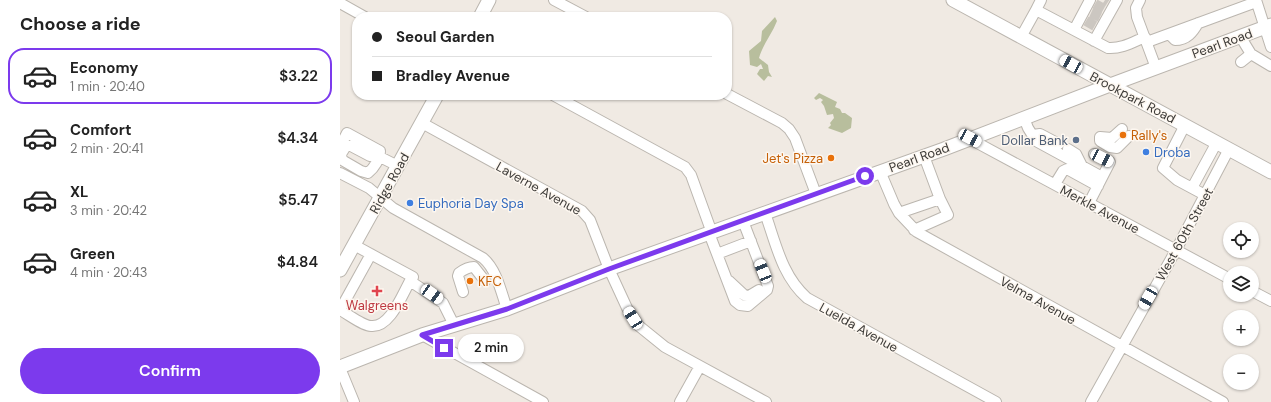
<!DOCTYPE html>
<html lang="en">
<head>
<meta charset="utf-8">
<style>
  body { margin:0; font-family:"DM Sans",sans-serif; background:#f2f2f2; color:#222; height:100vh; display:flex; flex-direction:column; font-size:15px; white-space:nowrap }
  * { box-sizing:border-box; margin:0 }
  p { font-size:13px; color:#767676 }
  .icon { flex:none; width:22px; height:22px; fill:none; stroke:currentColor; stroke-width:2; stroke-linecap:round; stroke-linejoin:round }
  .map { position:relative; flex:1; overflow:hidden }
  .sheet { display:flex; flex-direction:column; background:#fff; width:340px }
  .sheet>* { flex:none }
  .top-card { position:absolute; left:12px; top:12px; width:380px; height:88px; border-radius:16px; box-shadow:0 1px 3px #0004; display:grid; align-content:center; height:88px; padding:0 20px; background:#fff }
  .buttons { position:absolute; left:883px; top:222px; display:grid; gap:8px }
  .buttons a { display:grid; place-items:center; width:36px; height:36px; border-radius:50%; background:#fff; box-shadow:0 1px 3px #0004; font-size:20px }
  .end { position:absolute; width:18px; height:18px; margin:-9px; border:5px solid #7c3aed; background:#fff; box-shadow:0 0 0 2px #fff }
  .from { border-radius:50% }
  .bubble { position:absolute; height:28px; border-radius:14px; background:#fff; box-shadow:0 1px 3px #0004; font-size:13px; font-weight:600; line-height:28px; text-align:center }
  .car { position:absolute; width:12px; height:24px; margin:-12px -6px; border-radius:5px; box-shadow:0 0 3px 1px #0007; background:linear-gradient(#fff 24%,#345 0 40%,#fff 0 76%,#345 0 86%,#fff 0) }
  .top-card b { display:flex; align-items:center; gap:14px; height:38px; font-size:15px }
  .top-card b+b { border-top:1px solid #e0e0e0 }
  .top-card i { width:10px; height:10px; background:#222 }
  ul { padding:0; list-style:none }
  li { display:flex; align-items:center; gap:12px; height:56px; margin:0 8px 6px; padding:0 12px; border:2px solid transparent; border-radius:16px }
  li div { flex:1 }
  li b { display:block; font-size:15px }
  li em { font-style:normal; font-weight:600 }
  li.on { border-color:#7c3aed }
  li>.icon { width:36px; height:36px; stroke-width:1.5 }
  h2 { padding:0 20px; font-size:18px; line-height:48px }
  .button { display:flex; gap:8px; margin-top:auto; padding:8px 20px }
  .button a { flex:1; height:46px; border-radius:24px; background:#7c3aed; color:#fff; font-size:16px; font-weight:600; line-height:46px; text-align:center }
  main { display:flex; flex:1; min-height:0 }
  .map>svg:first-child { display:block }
  .forest { fill:#b8be9d }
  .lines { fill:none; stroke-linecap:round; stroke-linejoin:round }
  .minor-tunnel { stroke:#ccc7c1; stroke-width:10; stroke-dasharray:10 5; stroke-linecap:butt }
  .minor-casing { stroke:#bbb6af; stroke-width:12 }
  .major-casing { stroke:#bbb6af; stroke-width:15 }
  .minor { stroke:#fff; stroke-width:10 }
  .major { stroke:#fff; stroke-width:13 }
  .route { stroke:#7c3aed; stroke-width:5 }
  .food-dot { fill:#e8710a; stroke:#fdf7f0; stroke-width:1.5 }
  .service-dot { fill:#5c6f8a; stroke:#fdf7f0; stroke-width:1.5 }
  .shop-dot { fill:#3f7fe0; stroke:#fdf7f0; stroke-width:1.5 }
  .health-dot { fill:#e0444e; stroke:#fdf7f0; stroke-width:1.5 }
  .labels { text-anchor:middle; stroke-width:3; stroke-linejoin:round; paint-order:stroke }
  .street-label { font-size:13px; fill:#3d3b38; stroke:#fdf7f0 }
  .food-label { font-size:13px; fill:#c56008; stroke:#fdf7f0; text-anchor:start }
  .service-label { font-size:13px; fill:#4e5e75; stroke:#fdf7f0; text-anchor:end }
  .shop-label { font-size:13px; fill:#366cbe; stroke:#fdf7f0; text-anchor:start }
  .health-label { font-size:13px; fill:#be3a42; stroke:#fdf7f0 }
</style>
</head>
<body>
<main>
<section class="sheet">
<h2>Choose a ride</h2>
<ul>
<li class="on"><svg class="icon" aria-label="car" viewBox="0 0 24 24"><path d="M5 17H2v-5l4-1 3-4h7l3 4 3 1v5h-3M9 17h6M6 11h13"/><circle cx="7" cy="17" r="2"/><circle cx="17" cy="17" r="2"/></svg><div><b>Economy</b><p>1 min · 20:40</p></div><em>$3.22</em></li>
<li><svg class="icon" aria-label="car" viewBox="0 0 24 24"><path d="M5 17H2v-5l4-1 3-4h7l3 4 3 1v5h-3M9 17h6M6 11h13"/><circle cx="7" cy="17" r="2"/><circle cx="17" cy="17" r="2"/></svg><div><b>Comfort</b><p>2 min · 20:41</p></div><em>$4.34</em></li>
<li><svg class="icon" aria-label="car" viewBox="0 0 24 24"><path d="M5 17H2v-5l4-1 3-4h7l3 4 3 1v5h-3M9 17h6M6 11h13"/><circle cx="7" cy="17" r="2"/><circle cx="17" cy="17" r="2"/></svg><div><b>XL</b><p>3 min · 20:42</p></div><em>$5.47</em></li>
<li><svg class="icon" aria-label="car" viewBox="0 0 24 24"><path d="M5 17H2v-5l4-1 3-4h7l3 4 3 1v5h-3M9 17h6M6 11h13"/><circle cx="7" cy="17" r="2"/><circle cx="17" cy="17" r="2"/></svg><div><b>Green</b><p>4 min · 20:43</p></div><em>$4.84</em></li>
</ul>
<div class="button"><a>Confirm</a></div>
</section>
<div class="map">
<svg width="931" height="402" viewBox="0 0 931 402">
  <rect width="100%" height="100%" fill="#f0eae3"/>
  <path class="forest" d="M435 17 437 21C432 34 423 44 419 58L428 65 429 72 432 77 428 76 424 81 417 74 420 69H423L421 64 417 67 410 65 409 51 421 41 422 31Z
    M479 93 497 102 495 107 500 109 502 113H505L512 118 511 128 502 133 488 128 491 125 490 123 494 118 493 114 487 115 484 106 481 102 483 100 480 98 476 100 474 98Z"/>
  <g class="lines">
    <path class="minor-tunnel" d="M765 0 768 2
      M755 4 764 9
      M751 13 760 17
      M746 21 755 26"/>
    <defs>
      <path id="minor" d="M214 0 246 17
        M800 0 796 8 797 17 816 68
        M916 0 931 47
        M0 3 25 17
        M696 10 701 0
        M734 30 750 0
        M829 34 835 40C847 40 853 32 858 23
        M900 36 911 54 931 66
        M681 37 696 10 768 48C782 49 793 42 805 37
        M754 41 777 0
        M807 42 916 2
        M901 62 911 54
        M387 94 442 123 449 129 455 138 476 194
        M213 95 345 167 351 175 372 233
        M684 118 688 128 696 141 762 177
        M82 123 242 211 250 220 269 269 287 308 299 326 325 347 426 402
        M845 125 823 168 837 180 865 195
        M782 129 772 138 760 137V141L770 147 777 148 789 136
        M693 135 700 134 719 144
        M630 139 890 279
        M0 147 7 133 40 151C40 159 34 168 28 173L21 171 2 160 1 154 6 146H11L30 156 40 157 58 166
        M728 149 736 154 742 166
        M540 171 554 204 559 213 577 232 883 402
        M0 173 29 188 53 208 143 258C157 270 161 292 167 309
        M715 184 723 171 727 169 758 186
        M852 188 877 142
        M749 203 770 162 754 154
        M425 213C436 244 442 276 467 298L656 402
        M559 213 600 199 584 156
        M574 230 608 215 600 199
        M369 233 395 301 400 305 408 306 427 290 428 286 403 221
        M14 245 73 277 70 281 103 303 114 325
        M377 254 411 241
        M389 281 404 295 409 296 419 290
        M912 291 931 301
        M123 292 118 276 119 273C123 270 129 267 134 267L145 281
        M0 310C8 314 23 326 31 326 50 328 62 295 70 281
        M0 310 31 254
        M82 335 203 402
        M0 368 14 402
        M340 402 360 366
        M751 402 836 250 889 149"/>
      <path id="major" d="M613 0 931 172
        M140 17 149 0
        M0 270 97 95
        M0 367 82 335 167 309 269 269 604 149 770 85 931 25"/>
    </defs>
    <use href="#minor" class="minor-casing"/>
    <use href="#major" class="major-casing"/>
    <use href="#minor" class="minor"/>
    <use href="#major" class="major"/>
  </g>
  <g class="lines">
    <path class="route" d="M104 348 82 335 167 309 269 269 525 176"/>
  </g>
  <g class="food-dot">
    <circle cx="783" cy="135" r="4"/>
    <circle cx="491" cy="158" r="4"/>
    <circle cx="130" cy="281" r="4"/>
  </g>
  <circle class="service-dot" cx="736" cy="140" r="4"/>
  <g class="shop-dot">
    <circle cx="806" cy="152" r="4"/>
    <circle cx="70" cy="203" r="4"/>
  </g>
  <path class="health-dot" d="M35 285h4v4h4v4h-4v4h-4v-4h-4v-4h4z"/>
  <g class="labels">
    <g class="street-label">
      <text transform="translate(882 43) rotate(-20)" y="5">Pearl Road</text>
      <text transform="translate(793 97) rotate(28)" y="5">Brookpark Road</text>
      <text transform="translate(579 157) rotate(-20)" y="5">Pearl Road</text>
      <text transform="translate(49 183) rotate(-61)" y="5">Ridge Road</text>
      <text transform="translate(199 188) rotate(29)" y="5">Laverne Avenue</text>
      <text transform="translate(760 209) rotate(28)" y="5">Merkle Avenue</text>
      <text transform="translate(844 234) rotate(-61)" y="5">West 60th Street</text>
      <text transform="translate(698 300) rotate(29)" y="5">Velma Avenue</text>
      <text transform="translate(519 327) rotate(29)" y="5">Luelda Avenue</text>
    </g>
    <g class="food-label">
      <text x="791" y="140">Rally's</text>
      <text x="483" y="163" text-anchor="end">Jet's Pizza</text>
      <text x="138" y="286">KFC</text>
    </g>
    <g class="service-label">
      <text x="728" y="145">Dollar Bank</text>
    </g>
    <g class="shop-label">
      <text x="814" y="157">Droba</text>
      <text x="78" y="208">Euphoria Day Spa</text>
    </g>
    <g class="health-label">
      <text x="37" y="310">Walgreens</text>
    </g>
  </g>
</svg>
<div class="buttons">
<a><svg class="icon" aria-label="locate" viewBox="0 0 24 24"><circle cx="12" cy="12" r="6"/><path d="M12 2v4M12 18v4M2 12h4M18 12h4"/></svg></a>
<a><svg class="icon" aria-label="layers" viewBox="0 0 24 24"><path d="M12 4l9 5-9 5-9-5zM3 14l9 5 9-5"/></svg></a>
<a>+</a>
<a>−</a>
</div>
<i class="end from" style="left:525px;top:176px"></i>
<i class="end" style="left:104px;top:348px"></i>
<div class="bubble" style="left:118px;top:334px;width:66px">2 min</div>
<i class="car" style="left:731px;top:64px;rotate:299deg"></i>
<i class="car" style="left:630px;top:138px;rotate:118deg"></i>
<i class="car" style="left:762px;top:158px;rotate:117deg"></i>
<i class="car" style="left:423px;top:271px;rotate:338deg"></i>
<i class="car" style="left:92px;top:294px;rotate:125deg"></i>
<i class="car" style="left:808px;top:298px;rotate:210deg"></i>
<i class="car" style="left:293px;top:318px;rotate:328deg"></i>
<div class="top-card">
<b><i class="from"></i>Seoul Garden</b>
<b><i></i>Bradley Avenue</b>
</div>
</div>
</main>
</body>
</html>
